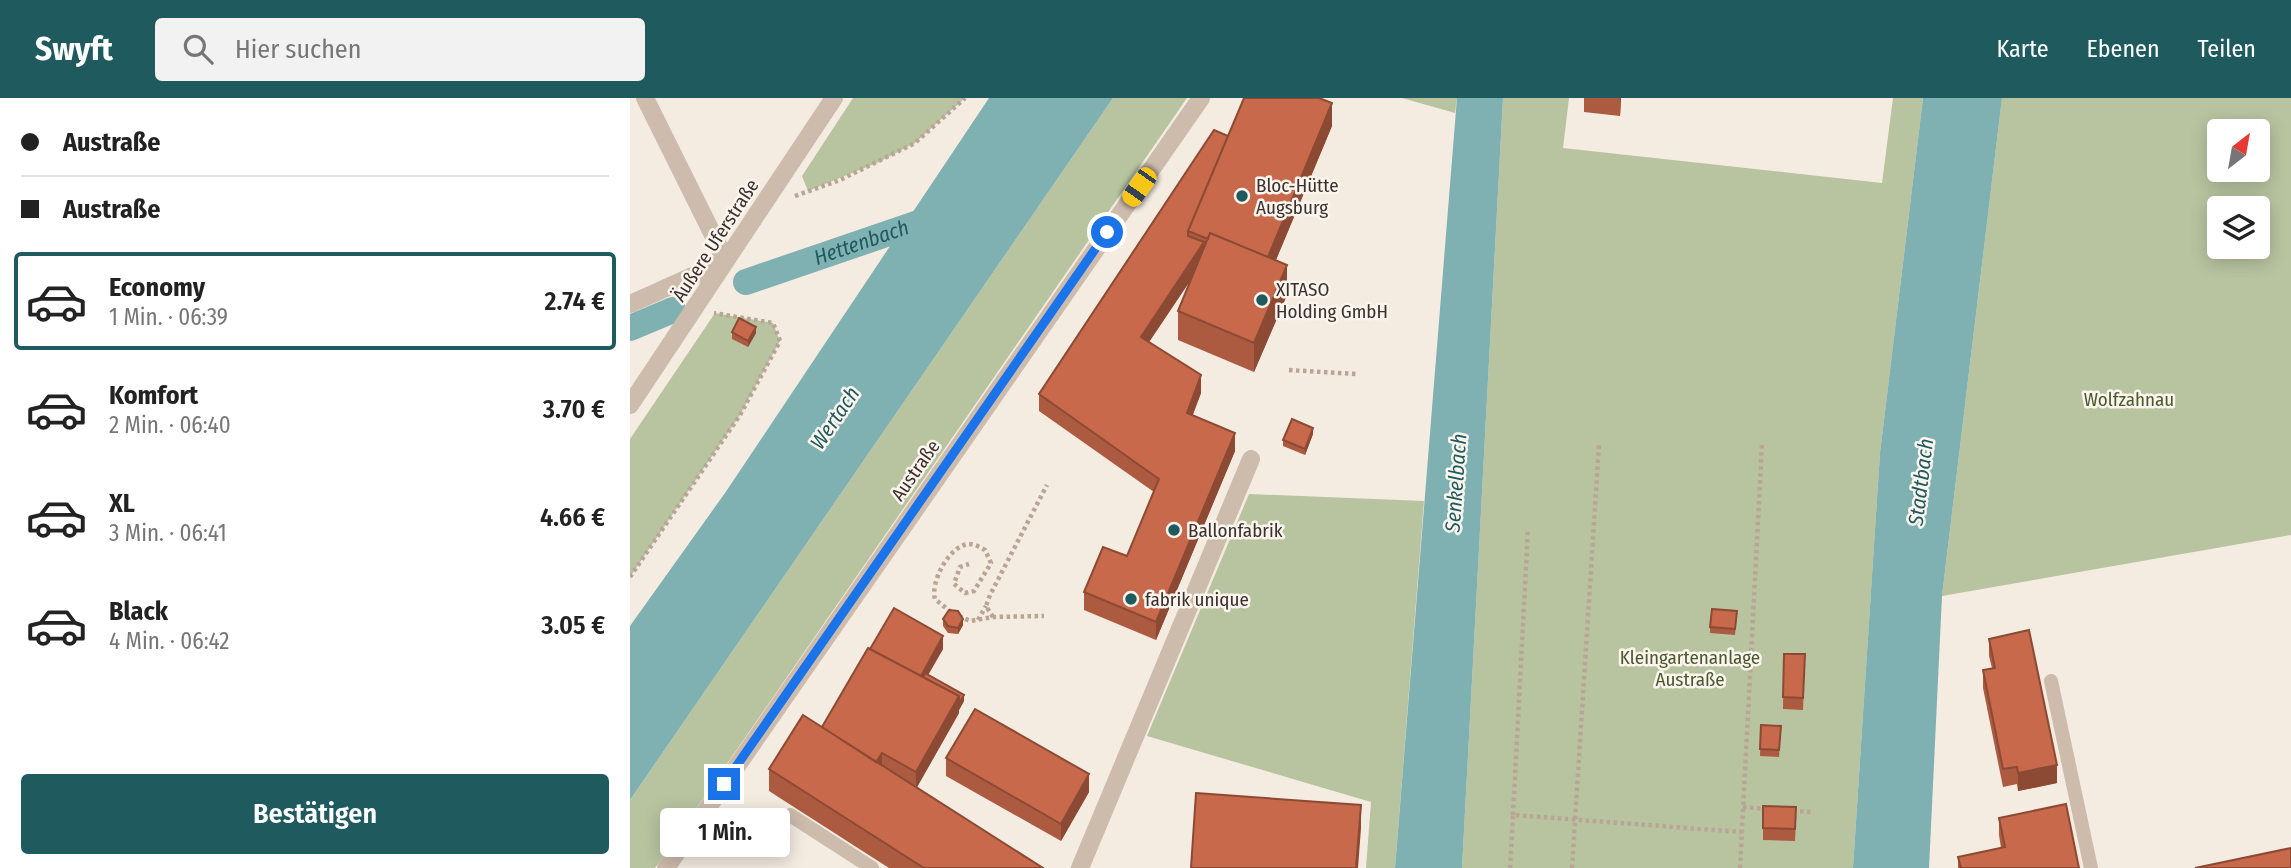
<!DOCTYPE html>
<html lang="de">
<head>
<meta charset="utf-8">
<style>
  body { margin:0; font-family:"Fira Sans Condensed",sans-serif; background:#f2f2f2; color:#222; height:100vh; display:flex; flex-direction:column; font-size:26px; white-space:nowrap }
  * { box-sizing:border-box; margin:0 }
  p { font-size:23px; color:#767676 }
  .icon { flex:none; width:38px; height:38px; fill:none; stroke:currentColor; stroke-width:2; stroke-linecap:round; stroke-linejoin:round }
  .map { position:relative; flex:1; overflow:hidden }
  .details { display:flex; flex-direction:column; background:#fff; width:630px }
  .details>* { flex:none }
  .hud { display:grid; align-content:center; height:154px; padding:0 21px; background:#fff }
  .needle { width:46px; rotate:31deg }
  .controls { position:absolute; left:1577px; top:21px; display:grid; gap:14px }
  .controls a { display:grid; place-items:center; width:63px; height:63px; border-radius:7px; background:#fff; box-shadow:0 4px 18px #0003; font-size:35px }
  .end { position:absolute; width:32px; height:32px; margin:-16px; border:9px solid #1a73e8; background:#fff; box-shadow:0 0 0 4px #fff }
  .from { border-radius:50% }
  .bubble { position:absolute; height:49px; border-radius:7px; background:#fff; box-shadow:0 4px 18px #0003; font-size:23px; font-weight:600; line-height:49px; text-align:center }
  .car { position:absolute; width:21px; height:42px; margin:-21px -10px; border-radius:9px; box-shadow:0 0 5px 2px #0007; background:linear-gradient(#f5c518 24%,#345 0 40%,#f5c518 0 76%,#345 0 86%,#f5c518 0) }
  .hud b { display:flex; align-items:center; gap:24px; height:66px; font-size:26px }
  .hud b+b { border-top:2px solid #e0e0e0 }
  .hud i { width:18px; height:18px; background:#222 }
  ul { padding:0; list-style:none }
  li { display:flex; align-items:center; gap:21px; height:98px; margin:0 14px 10px; padding:0 7px; border:4px solid transparent; border-radius:7px }
  li div { flex:1 }
  li b { display:block; font-size:26px }
  li em { font-style:normal; font-weight:600 }
  li.active { border-color:#1f5a5e }
  li>.icon { width:63px; height:63px; stroke-width:1.5 }
  .cta { display:flex; gap:14px; margin-top:auto; padding:14px 21px }
  .cta a { flex:1; height:80px; border-radius:7px; background:#1f5a5e; color:#fff; font-size:28px; font-weight:600; line-height:80px; text-align:center }
  header { display:flex; align-items:center; gap:42px; box-sizing:border-box; height:98px; padding:0 35px; background:#1f5a5e; color:#fff }
  header strong { font-size:33px }
  nav { display:flex; gap:38px; margin-inline-start:auto; font-size:24px }
  .search { width:490px; height:63px; background:#f2f2f2; display:flex; align-items:center; gap:18px; box-sizing:border-box; padding:0 24px; border-radius:7px; color:#767676; font-size:26px }
  main { display:flex; flex:1; min-height:0 }
  .map>svg:first-child { display:block }
  .green { fill:#b8c4a0; fill-rule:evenodd }
  .water { fill:#7fb0b2 }
  .lines { fill:none; stroke-linecap:round; stroke-linejoin:round }
  .canal { stroke:#7fb0b2; stroke-width:26 }
  .path { stroke:#b9a596; stroke-width:4.5; stroke-dasharray:3.5 3.5; stroke-linecap:butt }
  .lane { stroke:#cdbbac; stroke-width:14 }
  .street { stroke:#cdbbac; stroke-width:18 }
  .wall { fill:#ac5a40 }
  .shaded-wall { fill:#8c4a34 }
  .building { fill:#c8694b; stroke:#8c4a34; stroke-width:2 }
  .route { stroke:#1a73e8; stroke-width:9 }
  .poi-dot { fill:#1f5a5e; stroke:#fbf5ee; stroke-width:2.5 }
  .labels { text-anchor:middle; stroke-width:5; stroke-linejoin:round; paint-order:stroke }
  .poi-label { font-size:19px; fill:#3b302b; stroke:#fbf5ee; text-anchor:start }
  .street-label { font-size:19px; fill:#3b302b; stroke:#fbf5ee }
  .park-label { font-size:19px; fill:#4a5a2e; stroke:#fbf5ee }
  .water-label { font-size:21px; font-style:italic; fill:#1f5a5e; stroke:#fbf5ee }
</style>
</head>
<body>
<header>
<strong>Swyft</strong>
<div class="search"><svg class="icon" aria-label="search" viewBox="0 0 24 24"><circle cx="10" cy="10" r="6"/><path d="M15 15l6 6"/></svg>Hier suchen</div>
<nav><a>Karte</a><a>Ebenen</a><a>Teilen</a></nav>
</header>
<main>
<section class="details">
<div class="hud">
<b><i class="from"></i>Austraße</b>
<b><i></i>Austraße</b>
</div>
<ul>
<li class="active"><svg class="icon" aria-label="car" viewBox="0 0 24 24"><path d="M5 17H2v-5l4-1 3-4h7l3 4 3 1v5h-3M9 17h6M6 11h13"/><circle cx="7" cy="17" r="2"/><circle cx="17" cy="17" r="2"/></svg><div><b>Economy</b><p>1 Min. · 06:39</p></div><em>2.74 €</em></li>
<li><svg class="icon" aria-label="car" viewBox="0 0 24 24"><path d="M5 17H2v-5l4-1 3-4h7l3 4 3 1v5h-3M9 17h6M6 11h13"/><circle cx="7" cy="17" r="2"/><circle cx="17" cy="17" r="2"/></svg><div><b>Komfort</b><p>2 Min. · 06:40</p></div><em>3.70 €</em></li>
<li><svg class="icon" aria-label="car" viewBox="0 0 24 24"><path d="M5 17H2v-5l4-1 3-4h7l3 4 3 1v5h-3M9 17h6M6 11h13"/><circle cx="7" cy="17" r="2"/><circle cx="17" cy="17" r="2"/></svg><div><b>XL</b><p>3 Min. · 06:41</p></div><em>4.66 €</em></li>
<li><svg class="icon" aria-label="car" viewBox="0 0 24 24"><path d="M5 17H2v-5l4-1 3-4h7l3 4 3 1v5h-3M9 17h6M6 11h13"/><circle cx="7" cy="17" r="2"/><circle cx="17" cy="17" r="2"/></svg><div><b>Black</b><p>4 Min. · 06:42</p></div><em>3.05 €</em></li>
</ul>
<div class="cta"><a>Bestätigen</a></div>
</section>
<div class="map">
<svg width="1661" height="770" viewBox="0 0 1661 770">
  <rect width="100%" height="100%" fill="#f4ebe1"/>
  <path class="green" d="M223 0H335L285 45 249 64 178 93 172 78Z
    M483 0H557L25 770H0V702Z
    M772 0H827L825 15Z
    M873 0H939L933 50 1252 85 1263 0H1293L1250 355 1223 770H832Z
    M1372 0H1661V437L1312 498ZM1589 33H1628V72H1589ZM1589 110H1628V149H1589Z
    M85 215 143 225 150 243 110 317 0 479V341Z
    M619 396 794 403 765 770H736L741 704 517 638Z"/>
  <path class="water" d="M359 0H483L0 702V528L95 395Z
    M827 0H873L832 770H765Z
    M1293 0H1372L1312 498 1299 770H1223L1250 355Z"/>
  <g class="lines">
    <g class="canal">
      <path id="s1" d="M116 184 303 120"/>
      <path d="M0 230 43 212"/>
    </g>
    <path class="path" d="M165 98 210 82 285 45 335 0
      M659 272 726 276
      M0 479 110 317 150 243 143 225 84 215
      M321 514 305 501C300 485 319 447 339 446 344 446 350 449 355 452L361 465 344 493 335 495 324 486 330 469 339 466
      M329 518 340 523 363 519 414 518
      M363 519 356 508 360 497 417 387
      M348 522 356 508
      M1113 709 1137 711
      M1163 713 1181 714
      M883 717 898 431
      M880 770 883 717 1112 734
      M942 770 969 346
      M1110 770 1132 346"/>
    <path class="lane" d="M1421 583 1461 770
      M160 717 242 770"/>
    <path class="street" d="M0 206 96 163 15 0
      M0 307 204 0
      M36 770 571 0
      M450 770 621 361"/>
  </g>
  <path class="wall" d="M954 0H991L990 18 954 14Z
    M702 28 646 162 657 197 624 274 548 242V213L560 183 519 244 571 295 562 317 605 353 526 542 454 512V494L497 458 524 394 409 313V296L598 38Z
    M102 234 126 235 118 249 102 241Z
    M683 336 675 357 653 348V342Z
    M1107 513 1105 537 1080 535V529Z
    M313 521 333 527 328 536 318 535 313 528Z
    M1359 541 1427 685 1388 693 1387 686 1373 689 1353 590V572L1362 570 1359 558Z
    M240 551H313L298 577 334 603 329 612V615L287 689 413 770H259L139 693V671L192 629Z
    M1154 556H1175L1173 612 1153 611Z
    M1131 627 1151 628 1149 659 1130 658Z
    M316 660 459 694 431 743 316 678Z
    M1133 708 1166 721 1165 743 1133 742Z
    M1369 720 1449 770H1328V759L1371 750 1369 737Z"/>
  <path class="shaded-wall" d="M990 0H991L990 18Z
    M702 5V28L635 188V165Z
    M574 144V162L511 256V239Z
    M657 167V197L624 274V245Z
    M126 229V235L118 249V243Z
    M571 277V295L557 333V315Z
    M683 330V336L675 357V351Z
    M605 335V353L526 542V524Z
    M333 521V527L328 536V530Z
    M313 538V551L290 591 287 584Z
    M334 597V603L329 612V615L286 691V674L329 598Z
    M252 655V673L244 667Z
    M1427 667V685L1388 693V675Z
    M459 676V694L431 743V726Z
    M731 707V730L728 770H726Z"/>
  <path class="building" d="M614 0H689L702 5 638 159 580 135 578 141 558 133Z
    M584 32 598 38 558 133V138L574 144 511 239 571 277 557 315 605 335 526 524 454 494 473 449 497 458 529 381 409 296Z
    M580 135 657 167 624 245 548 213Z
    M109 220 126 229 118 243 102 234Z
    M662 321 683 330 675 351 653 342Z
    M264 510 313 538 291 578 240 551Z
    M1082 511 1107 513 1105 531 1080 529Z
    M319 512 328 513 333 521 328 530 318 528 313 521Z
    M1399 532 1427 667 1388 675 1387 669 1373 671 1353 572 1365 570 1359 541Z
    M238 550 329 598 286 674 252 655 246 664 192 629Z
    M1154 556H1175L1173 600 1153 599Z
    M295 575 334 597 329 606V598L293 579Z
    M345 611 459 676 431 726 316 660Z
    M173 617 413 770H294L139 671Z
    M1131 627 1151 628 1149 652 1130 651Z
    M566 695 731 707 726 770H561Z
    M1436 706 1449 770H1331L1328 759 1375 749 1369 720Z
    M1133 708 1166 709 1165 731 1133 730Z
    M1661 750V770H1565Z"/>
  <g class="lines">
    <path class="route" d="M94 686 477 134"/>
  </g>
  <g class="poi-dot">
    <circle cx="612" cy="98" r="7"/>
    <circle cx="632" cy="202" r="7"/>
    <circle cx="544" cy="432" r="7"/>
    <circle cx="501" cy="501" r="7"/>
  </g>
  <g class="labels">
    <g class="poi-label">
      <text x="626" y="94">Bloc-Hütte<tspan x="626" dy="22">Augsburg</tspan></text>
      <text x="646" y="198">XITASO<tspan x="646" dy="22">Holding GmbH</tspan></text>
      <text x="558" y="439">Ballonfabrik</text>
      <text x="515" y="508">fabrik unique</text>
    </g>
    <g class="street-label">
      <text transform="translate(85 142) rotate(-57)" y="7">Äußere Uferstraße</text>
      <text transform="translate(285 372) rotate(-55)" y="7">Austraße</text>
    </g>
    <g class="park-label">
      <text x="1499" y="308">Wolfzahnau</text>
      <text x="1060" y="566">Kleingartenanlage<tspan x="1060" dy="22">Austraße</tspan></text>
    </g>
    <g class="water-label">
      <text dy="7" stroke="none"><textPath href="#s1" startOffset="122">Hettenbach</textPath></text>
      <text transform="translate(205 320) rotate(-56)" y="7">Wertach</text>
      <text transform="translate(1291 384) rotate(-83)" y="7">Stadtbach</text>
      <text transform="translate(826 385) rotate(-86)" y="7">Senkelbach</text>
    </g>
  </g>
</svg>
<div class="controls">
<a><svg class="needle" viewBox="-14 -14 28 28"><path d="M0-13l5 13h-10z" fill="#e53935"/><path d="M0 13l5-13h-10z" fill="#767676"/></svg></a>
<a><svg class="icon" aria-label="layers" viewBox="0 0 24 24"><path d="M12 4l9 5-9 5-9-5zM3 14l9 5 9-5"/></svg></a>
</div>
<i class="end from" style="left:477px;top:134px"></i>
<i class="end" style="left:94px;top:686px"></i>
<div class="bubble" style="left:30px;top:710px;width:130px">1 Min.</div>
<i class="car" style="left:509px;top:89px;rotate:215deg"></i>
</div>
</main>
</body>
</html>
